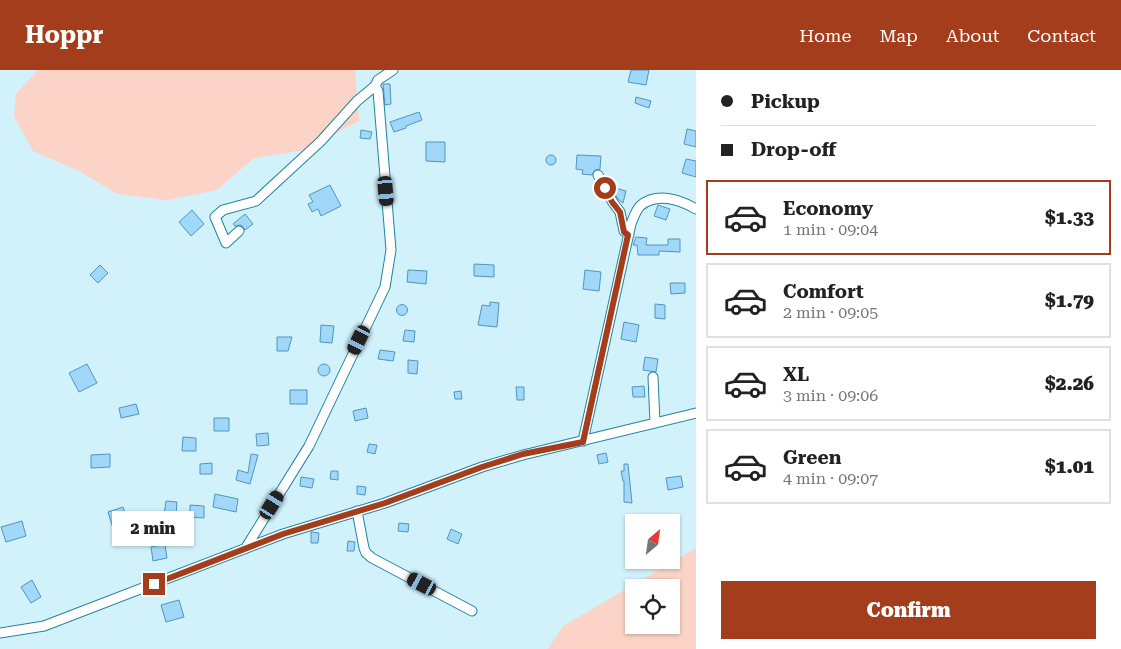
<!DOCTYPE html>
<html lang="en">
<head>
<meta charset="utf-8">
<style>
  body { margin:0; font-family:"Roboto Serif",serif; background:#f6f6f6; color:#222; height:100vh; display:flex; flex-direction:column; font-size:19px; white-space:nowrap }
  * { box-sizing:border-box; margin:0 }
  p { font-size:16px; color:#767676 }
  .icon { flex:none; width:28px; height:28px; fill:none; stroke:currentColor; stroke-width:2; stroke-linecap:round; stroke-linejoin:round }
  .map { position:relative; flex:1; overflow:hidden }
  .side { display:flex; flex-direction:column; background:#fff; width:425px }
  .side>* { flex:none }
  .banner { display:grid; align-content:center; height:110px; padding:0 25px; background:#fff }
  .needle { width:32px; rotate:29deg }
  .controls { position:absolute; left:625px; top:444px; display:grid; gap:10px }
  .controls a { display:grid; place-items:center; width:55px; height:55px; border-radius:0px; background:#fff; box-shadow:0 1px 4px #0004; font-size:25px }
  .end { position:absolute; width:22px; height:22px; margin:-11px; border:6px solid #a43d1c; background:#fff; box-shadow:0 0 0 2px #fff }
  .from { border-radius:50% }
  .bubble { position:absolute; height:35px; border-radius:0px; background:#fff; box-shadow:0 1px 4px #0004; font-size:16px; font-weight:800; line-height:35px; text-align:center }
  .car { position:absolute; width:15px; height:30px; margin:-15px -8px; border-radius:6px; box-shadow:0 0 4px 1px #0007; background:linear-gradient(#222 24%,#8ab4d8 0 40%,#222 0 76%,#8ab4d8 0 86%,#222 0) }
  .banner b { display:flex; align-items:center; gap:18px; height:48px; font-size:19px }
  .banner b+b { border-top:1px solid #e0e0e0 }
  .banner i { width:12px; height:12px; background:#222 }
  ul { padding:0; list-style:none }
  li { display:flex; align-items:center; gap:15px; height:75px; margin:0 10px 8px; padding:0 15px; border:2px solid #e0e0e0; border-radius:0px }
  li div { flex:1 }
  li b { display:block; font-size:19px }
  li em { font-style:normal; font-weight:800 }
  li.current { border-color:#a43d1c }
  li>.icon { width:45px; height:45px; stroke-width:1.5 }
  .cta { display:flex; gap:10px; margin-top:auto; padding:10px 25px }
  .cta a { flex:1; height:58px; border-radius:0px; background:#a43d1c; color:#fff; font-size:20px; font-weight:800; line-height:58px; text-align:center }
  header { display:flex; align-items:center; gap:30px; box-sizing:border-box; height:70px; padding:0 25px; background:#a43d1c; color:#fff }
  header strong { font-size:24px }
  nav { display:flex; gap:28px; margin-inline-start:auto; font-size:18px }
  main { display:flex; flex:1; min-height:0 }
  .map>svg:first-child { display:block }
  .green { fill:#fbd3c7; fill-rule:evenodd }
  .building { fill:#a1d7f9; stroke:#5295be }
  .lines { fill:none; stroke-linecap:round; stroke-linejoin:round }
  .street-casing { stroke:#23849b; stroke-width:11 }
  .street { stroke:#fff; stroke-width:9 }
  .route { stroke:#a43d1c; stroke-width:6 }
</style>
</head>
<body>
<header>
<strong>Hoppr</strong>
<nav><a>Home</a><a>Map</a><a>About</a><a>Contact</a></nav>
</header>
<main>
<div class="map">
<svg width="696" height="579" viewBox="0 0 696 579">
  <rect width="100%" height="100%" fill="#d1f2fb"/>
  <path class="green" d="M38 0H355L359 51 304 80 254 88 217 120 167 130 117 124 79 101 33 81 14 46 16 24Z
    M696 478V579H548L563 556ZM634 518H671V555H634Z"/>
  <path class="building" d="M631 0H649L646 15 628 12Z
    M383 14H390L391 34 385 35Z
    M636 27 651 31 649 38 635 33Z
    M419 42 422 50 406 56V58L394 62 390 52Z
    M687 59 696 61V77L684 74Z
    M361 60 372 62 370 69 360 68Z
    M426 72H445V92L426 91Z
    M577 85 601 86 600 99 595 100 592 105 582 104 583 100 576 99Z
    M546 90a5 5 0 1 1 10 0a5 5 0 1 1-10 0Z
    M686 89 696 91V107L682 103Z
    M330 115 341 136 321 146 318 139 312 142 308 134 313 132 309 125Z
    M615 118 626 121 623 133 617 128 614 121Z
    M658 135 670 139 666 150 654 146Z
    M192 140 204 154 191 166 179 152Z
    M245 144 253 154 245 160 241 155 235 156 233 154Z
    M636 167 647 168 646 175H668V169H680V182L659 181V185H638L637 175H633Z
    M474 194 494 195V207L474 206Z
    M100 195 108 203 98 213 90 205Z
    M408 200 427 201 426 214 407 212Z
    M585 200 601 202 599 221 583 219Z
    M670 213H685V223L671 224Z
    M490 232 499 233 497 257 478 255 482 235 490 236Z
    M655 234 665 235V249L655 248Z
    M396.5 240a5.5 5.5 0 1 1 11 0a5.5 5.5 0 1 1-11 0Z
    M624 252 639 255 636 272 621 269Z
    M321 255 334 256 332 273 320 272Z
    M405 260 415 261 414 272 403 271Z
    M277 267H292L288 281H277Z
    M380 280 395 282 393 291 378 289Z
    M645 287 658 289 656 302 643 300Z
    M408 290 418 291 417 304 408 303Z
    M318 300a6 6 0 1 1 12 0a6 6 0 1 1-12 0Z
    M87 294 97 313 79 322 69 303Z
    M644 316 645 327H633L632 317Z
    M516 317H524V330H517Z
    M290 320H307V334H290Z
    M461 321 462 329H455L454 322Z
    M136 334 139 344 121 348 119 338Z
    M366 338 368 348 355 351 353 341Z
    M214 348H229V361H214Z
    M268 363 269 375 257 376 256 364Z
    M183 367 196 368V381H182Z
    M369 374 377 375 375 384 367 382Z
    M606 383 608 392 599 394 597 385Z
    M110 384V397L91 398V385Z
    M251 384 258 385 250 414 236 410 238 400 248 403Z
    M212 393V404H200V394Z
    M624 394H628L632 433 624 432V411H623L621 401H624Z
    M331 401H338V410L330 409Z
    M681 406 683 417 668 420 666 408Z
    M301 407 314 409 312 418 300 416Z
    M357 416 366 417 365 425 357 424Z
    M215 424 238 429 236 442 213 437Z
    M166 431 177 432 176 445 164 444Z
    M190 435 204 436V448L190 447Z
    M123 437 129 453 113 458 108 442Z
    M22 451 26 466 6 472 1 457Z
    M399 453 409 454 408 462 398 461Z
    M451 459 462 464 458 474 447 469Z
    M311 462 319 463 318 473H311Z
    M348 471 355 472 354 481H347Z
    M165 474 167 488 153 491 151 477Z
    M32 510 41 527 31 533 21 517Z
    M179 530 184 547 166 552 161 535Z"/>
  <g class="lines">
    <defs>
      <path id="street" d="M598 105 612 131 620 142 624 161 629 165
        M239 161 226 173 215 147 223 140 256 131 321 71 357 31 375 16
        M653 307 655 353
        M583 371 631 154C633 149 636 140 640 136 656 122 679 129 696 139
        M357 441 364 478 366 483 372 488 472 541
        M245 479 309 376 385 217 391 180 378 21 375 16 378 10 393 0
        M0 563 44 556 283 464 385 433 482 397 523 385 696 343"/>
    </defs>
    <use href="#street" class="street-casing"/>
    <use href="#street" class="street"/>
  </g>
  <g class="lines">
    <path class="route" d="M154 514 283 464 385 433 482 397 523 384 583 372 628 165 624 162 620 142 612 132 605 118"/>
  </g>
</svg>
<div class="controls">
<a><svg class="needle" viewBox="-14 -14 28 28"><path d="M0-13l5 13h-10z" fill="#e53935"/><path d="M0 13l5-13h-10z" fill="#767676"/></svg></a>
<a><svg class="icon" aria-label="locate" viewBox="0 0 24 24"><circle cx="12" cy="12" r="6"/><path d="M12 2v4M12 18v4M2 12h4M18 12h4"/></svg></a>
</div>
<i class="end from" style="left:605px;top:118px"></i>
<i class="end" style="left:154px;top:514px"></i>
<div class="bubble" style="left:112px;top:441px;width:82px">2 min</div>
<i class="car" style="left:386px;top:121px;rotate:175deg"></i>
<i class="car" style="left:359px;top:270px;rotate:206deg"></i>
<i class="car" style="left:272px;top:435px;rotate:32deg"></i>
<i class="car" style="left:422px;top:514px;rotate:298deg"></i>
</div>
<section class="side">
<div class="banner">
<b><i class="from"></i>Pickup</b>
<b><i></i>Drop-off</b>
</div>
<ul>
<li class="current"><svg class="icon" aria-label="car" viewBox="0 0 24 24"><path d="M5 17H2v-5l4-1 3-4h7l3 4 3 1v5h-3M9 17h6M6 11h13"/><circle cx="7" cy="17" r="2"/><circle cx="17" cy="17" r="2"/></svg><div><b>Economy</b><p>1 min · 09:04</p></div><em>$1.33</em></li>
<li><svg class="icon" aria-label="car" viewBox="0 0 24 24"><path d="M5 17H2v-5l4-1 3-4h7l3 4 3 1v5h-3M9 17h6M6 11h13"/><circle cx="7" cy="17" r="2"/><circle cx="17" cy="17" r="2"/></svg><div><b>Comfort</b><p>2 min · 09:05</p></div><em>$1.79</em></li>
<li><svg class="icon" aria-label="car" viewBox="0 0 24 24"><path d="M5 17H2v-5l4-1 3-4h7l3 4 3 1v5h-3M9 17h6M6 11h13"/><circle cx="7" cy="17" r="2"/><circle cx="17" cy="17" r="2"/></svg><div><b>XL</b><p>3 min · 09:06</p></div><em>$2.26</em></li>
<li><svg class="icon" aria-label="car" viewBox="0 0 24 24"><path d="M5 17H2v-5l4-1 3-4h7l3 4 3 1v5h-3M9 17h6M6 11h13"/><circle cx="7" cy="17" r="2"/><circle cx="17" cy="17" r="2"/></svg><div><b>Green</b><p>4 min · 09:07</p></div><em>$1.01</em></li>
</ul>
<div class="cta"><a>Confirm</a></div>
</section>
</main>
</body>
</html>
